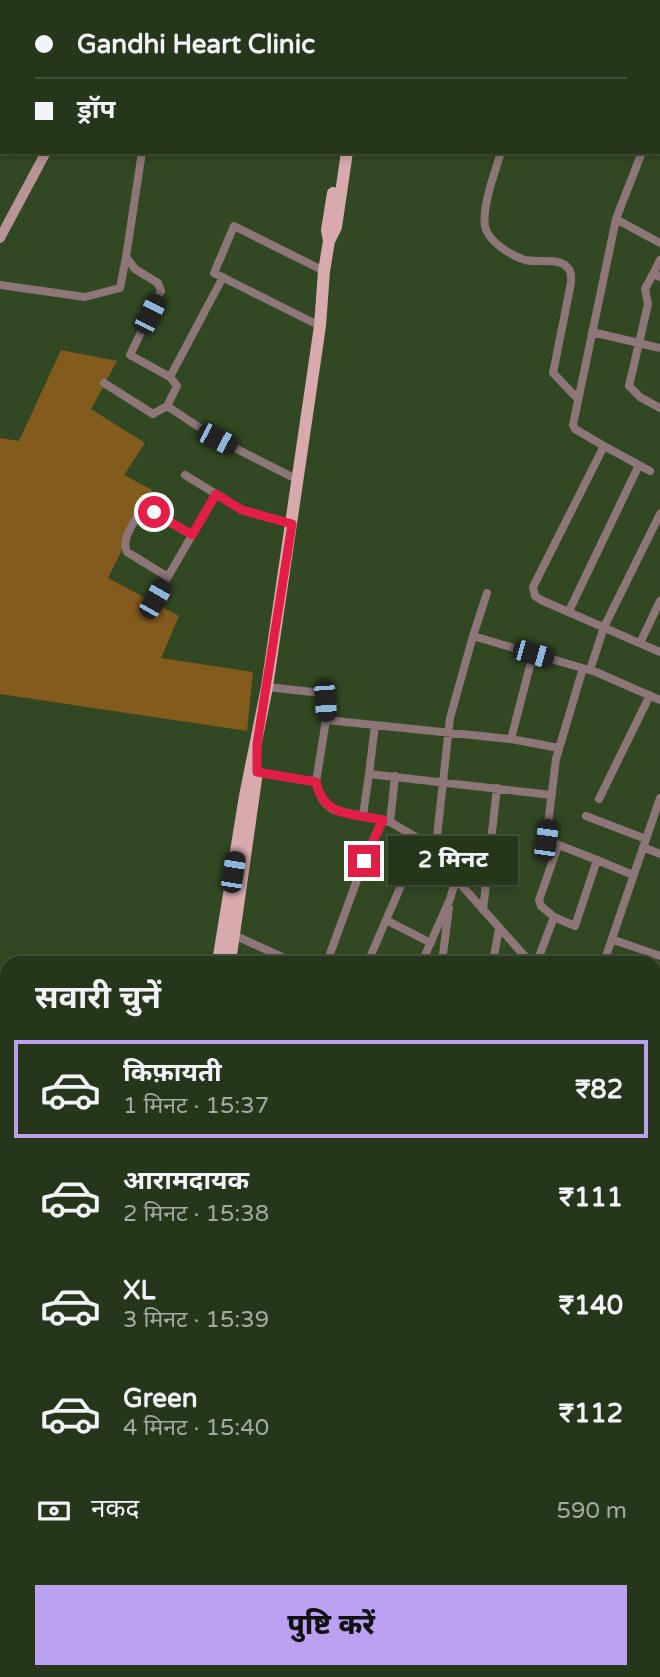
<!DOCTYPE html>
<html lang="hi">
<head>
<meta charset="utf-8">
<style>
  body { margin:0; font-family:"Varela Round","Noto Sans Devanagari",sans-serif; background:#2e3e23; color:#f1f3f6; height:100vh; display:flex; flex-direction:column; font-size:26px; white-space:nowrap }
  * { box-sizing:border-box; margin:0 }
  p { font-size:23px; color:#a4aba2 }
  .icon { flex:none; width:38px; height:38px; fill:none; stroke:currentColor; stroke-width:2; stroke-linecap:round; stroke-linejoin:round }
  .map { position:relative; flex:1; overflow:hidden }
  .sheet { position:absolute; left:0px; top:956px; width:662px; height:723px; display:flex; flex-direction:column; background:#26361a; border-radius:21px 21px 0 0; box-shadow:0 4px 10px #0003,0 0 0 2px #425039 }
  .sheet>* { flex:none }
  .banner { position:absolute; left:0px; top:0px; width:662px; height:154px; box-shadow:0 4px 10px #0003,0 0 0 2px #425039; display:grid; align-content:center; height:154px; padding:0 35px; background:#26361a }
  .end { position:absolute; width:32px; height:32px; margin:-16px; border:9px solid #e11d48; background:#fff; box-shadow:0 0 0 4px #fff }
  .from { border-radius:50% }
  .bubble { position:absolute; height:49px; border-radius:0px; background:#26361a; box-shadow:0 4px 10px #0003,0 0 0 2px #425039; font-size:23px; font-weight:800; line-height:49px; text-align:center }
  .car { position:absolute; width:21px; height:42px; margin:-21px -10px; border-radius:9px; box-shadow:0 0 5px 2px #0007; background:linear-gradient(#222 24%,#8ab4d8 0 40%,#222 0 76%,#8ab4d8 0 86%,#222 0) }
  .banner b { display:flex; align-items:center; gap:24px; height:66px; font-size:26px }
  .banner b+b { border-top:2px solid #425039 }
  .banner i { width:18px; height:18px; background:#f1f3f6 }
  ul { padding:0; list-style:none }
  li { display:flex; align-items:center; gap:21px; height:98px; margin:0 14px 10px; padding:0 21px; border:4px solid transparent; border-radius:0px }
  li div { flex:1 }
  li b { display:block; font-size:26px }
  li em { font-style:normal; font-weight:800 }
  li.on { border-color:#bca0f2 }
  li>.icon { width:63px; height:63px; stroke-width:1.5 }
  h2 { padding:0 35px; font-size:32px; line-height:84px }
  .pay { display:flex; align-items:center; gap:18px; height:77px; padding:0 35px; font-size:26px }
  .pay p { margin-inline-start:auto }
  .action { display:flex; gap:14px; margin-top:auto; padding:14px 35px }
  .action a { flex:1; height:80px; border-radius:0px; background:#bca0f2; color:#111; font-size:28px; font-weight:800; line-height:80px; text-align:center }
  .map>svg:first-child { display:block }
  .green { fill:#835b1c }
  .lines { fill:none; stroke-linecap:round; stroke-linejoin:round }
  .street { stroke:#8e7678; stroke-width:8 }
  .secondary { stroke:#b99496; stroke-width:10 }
  .primary { stroke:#d9aaad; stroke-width:12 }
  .route { stroke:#e11d48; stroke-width:9 }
</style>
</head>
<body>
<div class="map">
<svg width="660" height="1677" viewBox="0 0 660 1677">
  <rect width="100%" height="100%" fill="#324823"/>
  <path class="green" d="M61 350 117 361 91 409 145 443 124 475 152 490 108 578 179 616 161 658 253 672 247 731 0 694V438L19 441Z"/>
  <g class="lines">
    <path class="street" d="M528 0 533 2
      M614 0 616 2
      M166 2 167 0
      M432 2V0
      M606 2 607 0
      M660 33V34
      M142 152 126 257 135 269 158 283 161 291 130 355 170 377
      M501 152C495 172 482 206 485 226 487 241 512 256 525 260 537 263 558 257 567 267 572 271 571 277 571 283L553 373 578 399
      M642 152 616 219 573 425 575 429 604 446 533 587 535 596 541 600 660 652
      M616 219 660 243
      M653 274 660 260
      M223 277 170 377 177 386 167 406 217 439 298 480
      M660 277 653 274 645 289 648 304 639 343 660 348
      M0 285 85 297 120 288 126 257
      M320 326 214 273 234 226 324 271
      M592 332 639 343 629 386 640 397 660 408
      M104 383 153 414 167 406
      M604 446 650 471
      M185 475 242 510 292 524
      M168 577 127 552C121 539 133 525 139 513L149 510 192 535
      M155 599 216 494
      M569 611 639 465
      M473 636 487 593
      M640 643 660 601
      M583 668 556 759 546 840 597 860
      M590 670 604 627 660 514
      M267 687 321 693 325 701 326 720 511 739 559 748
      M375 725 369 774 552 795
      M511 739 533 654
      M255 772 316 782C319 795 322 803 334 810L390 822 421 840 530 962
      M316 782 326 720
      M599 799 650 695
      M363 815 369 774
      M586 816 646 839
      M390 822 395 776
      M421 840 386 920 431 943
      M643 847 660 854
      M435 855 450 718 473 636 596 672 660 700
      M483 910 497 788
      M554 917 541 906 539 900 558 846
      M234 935 293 962
      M614 940 660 956
      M327 962 364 861 382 820
      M368 962 386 920
      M422 962 450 899 456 879
      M442 962 449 908
      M493 962 499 928
      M537 962 554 917 575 926 597 860 633 875
      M604 962 660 798
      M0 977 7 978
      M654 994 660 996
      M0 1043 7 1044
      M654 1066 660 1068
      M0 1089 7 1090
      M654 1111 660 1112
      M0 1112 7 1113
      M1 1196 7 1197
      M657 1247 660 1235
      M654 1434 660 1435
      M654 1507 660 1509
      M654 1532 660 1534
      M660 1560V1569
      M654 1619 660 1621
      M347 1676 353 1677
      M130 1677 131 1671
      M213 1677 214 1671
      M296 1677 297 1671
      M467 1677 470 1671
      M552 1677V1671
      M596 1677 598 1671
      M656 1677 658 1667"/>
    <path class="secondary" d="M0 238 46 152
      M113 1677 114 1671
      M406 1677 409 1671"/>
    <path class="primary" d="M360 2V0
      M371 2V0
      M329 241 327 230 333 193
      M218 962 245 796 267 687 320 326 324 271 329 241 336 227 347 152
      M230 962 257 772
      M654 1282 660 1281"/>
  </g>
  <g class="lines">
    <path class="route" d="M154 512 192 535 216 494 242 510 292 524 257 744V772L316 782C324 818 352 813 383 820L364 861"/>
  </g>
</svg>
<i class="end from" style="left:154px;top:512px"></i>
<i class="end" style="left:364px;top:861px"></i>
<div class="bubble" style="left:388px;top:836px;width:130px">2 मिनट</div>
<i class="car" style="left:150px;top:314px;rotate:26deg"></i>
<i class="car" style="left:217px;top:439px;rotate:117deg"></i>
<i class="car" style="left:155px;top:599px;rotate:30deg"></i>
<i class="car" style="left:533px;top:654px;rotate:106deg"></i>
<i class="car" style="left:325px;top:701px;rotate:176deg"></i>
<i class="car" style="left:546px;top:840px;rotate:8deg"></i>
<i class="car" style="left:233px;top:872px;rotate:9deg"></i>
<div class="banner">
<b><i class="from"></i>Gandhi Heart Clinic</b>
<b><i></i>ड्रॉप</b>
</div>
<section class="sheet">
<h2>सवारी चुनें</h2>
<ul>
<li class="on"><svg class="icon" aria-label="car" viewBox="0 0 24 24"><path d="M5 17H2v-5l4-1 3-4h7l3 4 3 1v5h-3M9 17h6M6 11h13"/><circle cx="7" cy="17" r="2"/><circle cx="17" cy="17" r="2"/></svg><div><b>किफ़ायती</b><p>1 मिनट · 15:37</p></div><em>₹82</em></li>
<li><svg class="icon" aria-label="car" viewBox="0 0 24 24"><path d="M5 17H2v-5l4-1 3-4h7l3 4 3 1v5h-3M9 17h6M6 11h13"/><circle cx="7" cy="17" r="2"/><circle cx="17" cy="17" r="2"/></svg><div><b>आरामदायक</b><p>2 मिनट · 15:38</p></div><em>₹111</em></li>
<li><svg class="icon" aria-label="car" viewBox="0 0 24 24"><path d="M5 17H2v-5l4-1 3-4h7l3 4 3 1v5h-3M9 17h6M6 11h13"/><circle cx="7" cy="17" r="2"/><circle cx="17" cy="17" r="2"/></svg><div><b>XL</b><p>3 मिनट · 15:39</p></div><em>₹140</em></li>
<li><svg class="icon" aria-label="car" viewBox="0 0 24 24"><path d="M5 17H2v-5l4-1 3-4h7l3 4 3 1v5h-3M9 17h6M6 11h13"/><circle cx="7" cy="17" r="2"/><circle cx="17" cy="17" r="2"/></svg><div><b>Green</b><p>4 मिनट · 15:40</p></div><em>₹112</em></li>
</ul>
<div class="pay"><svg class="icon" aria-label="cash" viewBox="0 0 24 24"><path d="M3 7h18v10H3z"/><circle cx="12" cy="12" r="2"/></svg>नकद<p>590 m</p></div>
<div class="action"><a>पुष्टि करें</a></div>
</section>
</div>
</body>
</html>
